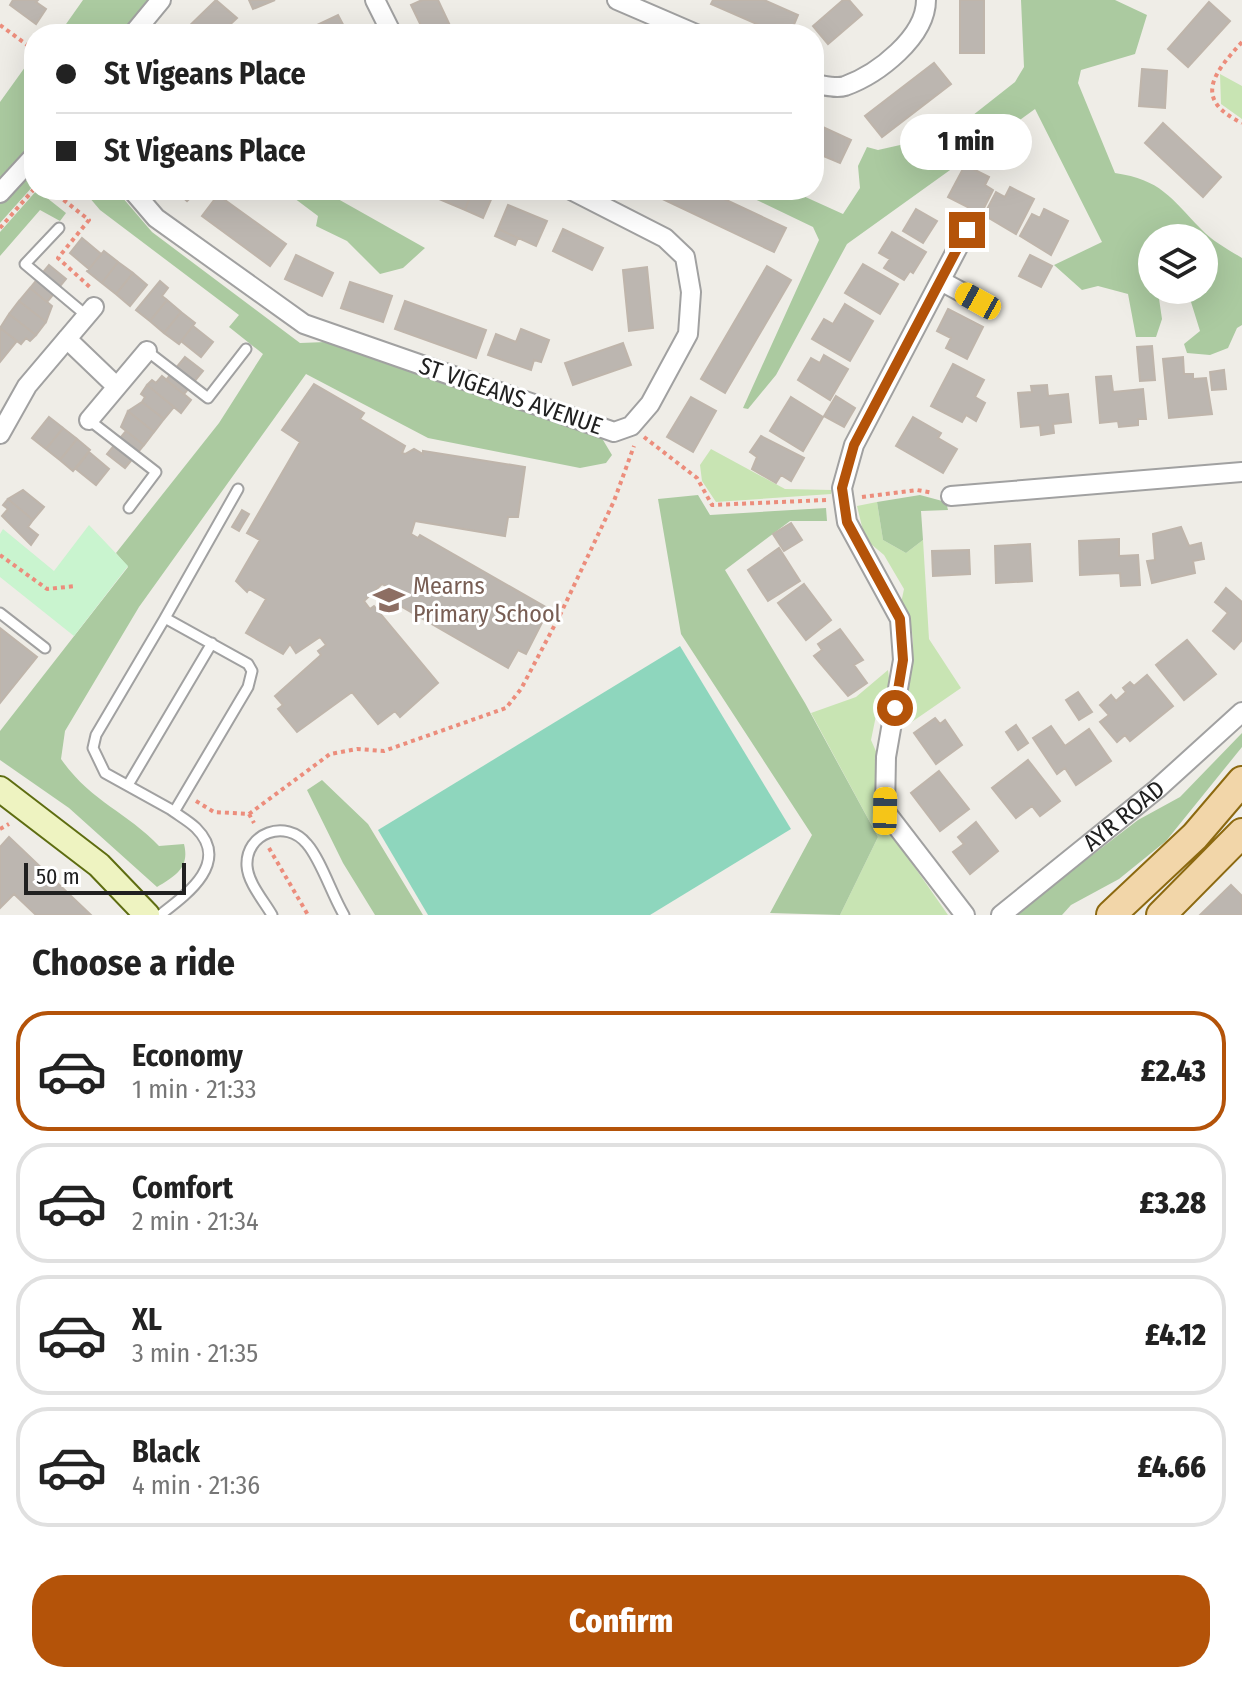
<!DOCTYPE html>
<html lang="en">
<head>
<meta charset="utf-8">
<style>
  body { margin:0; font-family:"Fira Sans Condensed",sans-serif; background:#f6f6f6; color:#222; height:100vh; display:flex; flex-direction:column; font-size:30px; white-space:nowrap }
  * { box-sizing:border-box; margin:0 }
  p { font-size:26px; color:#767676 }
  .icon { flex:none; width:44px; height:44px; fill:none; stroke:currentColor; stroke-width:2; stroke-linecap:round; stroke-linejoin:round }
  .map { position:relative; height:915px; overflow:hidden }
  .side { display:flex; flex-direction:column; background:#fff; flex:1 }
  .side>* { flex:none }
  .guide { position:absolute; left:24px; top:24px; width:800px; height:176px; border-radius:32px; box-shadow:0 8px 32px #0002; display:grid; align-content:center; height:176px; padding:0 32px; background:#fff }
  .controls { position:absolute; left:1138px; top:224px; display:grid; gap:16px }
  .controls a { display:grid; place-items:center; width:80px; height:80px; border-radius:50%; background:#fff; box-shadow:0 8px 32px #0002; font-size:40px }
  .scale { position:absolute; left:24px; bottom:20px; width:162px; box-sizing:border-box; padding-left:8px; border:4px solid #202020; border-top:0; font-size:22px; line-height:28px; white-space:nowrap; color:#202020; -webkit-text-stroke:6px #fff; paint-order:stroke }
  .end { position:absolute; width:36px; height:36px; margin:-18px; border:10px solid #b45309; background:#fff; box-shadow:0 0 0 4px #fff }
  .from { border-radius:50% }
  .bubble { position:absolute; height:56px; border-radius:28px; background:#fff; box-shadow:0 8px 32px #0002; font-size:26px; font-weight:800; line-height:56px; text-align:center }
  .car { position:absolute; width:24px; height:48px; margin:-24px -12px; border-radius:10px; box-shadow:0 0 6px 2px #0007; background:linear-gradient(#f5c518 24%,#345 0 40%,#f5c518 0 76%,#345 0 86%,#f5c518 0) }
  .guide b { display:flex; align-items:center; gap:28px; height:76px; font-size:30px }
  .guide b+b { border-top:2px solid #e0e0e0 }
  .guide i { width:20px; height:20px; background:#222 }
  ul { padding:0; list-style:none }
  li { display:flex; align-items:center; gap:24px; height:120px; margin:0 16px 12px; padding:0 16px; border:4px solid #e0e0e0; border-radius:32px }
  li div { flex:1 }
  li b { display:block; font-size:30px }
  li em { font-style:normal; font-weight:800 }
  li.active { border-color:#b45309 }
  li>.icon { width:72px; height:72px; stroke-width:1.5 }
  h2 { padding:0 32px; font-size:36px; line-height:96px }
  .cta { display:flex; gap:16px; margin-top:auto; padding:16px 32px }
  .cta a { flex:1; height:92px; border-radius:32px; background:#b45309; color:#fff; font-size:32px; font-weight:800; line-height:92px; text-align:center }
  .map>svg:first-child { display:block }
  .grass { fill:#c8e4b3 }
  .forest { fill:#abcaa0; fill-rule:evenodd }
  .park { fill:#c9f4cf }
  .pitch { fill:#8ed6bd }
  .building { fill:#bcb6b0; stroke:#bfb5ab; stroke-width:2 }
  .lines { fill:none; stroke-linecap:round; stroke-linejoin:round }
  .lane-casing { stroke:#a1a1a1; stroke-width:13 }
  .street-casing { stroke:#a1a1a1; stroke-width:22 }
  .secondary-casing { stroke:#5e6d11; stroke-width:28 }
  .primary-casing { stroke:#8c6910; stroke-width:32 }
  .path { stroke:#ec8d7c; stroke-width:4; stroke-dasharray:4 4; stroke-linecap:butt }
  .lane { stroke:#fff; stroke-width:9 }
  .street { stroke:#fff; stroke-width:18 }
  .secondary { stroke:#eef3c1; stroke-width:24 }
  .primary { stroke:#f2d6a9; stroke-width:28 }
  .route { stroke:#b45309; stroke-width:10 }
  .labels { text-anchor:middle; stroke-width:6; stroke-linejoin:round; paint-order:stroke }
  .street-label { font-size:24px; fill:#202020; stroke:#fff }
  .education-label { font-size:24px; fill:#785e54; stroke:#fff; text-anchor:start }
</style>
</head>
<body>
<div class="map">
<svg width="1242" height="915" viewBox="0 0 1242 915">
  <rect width="100%" height="100%" fill="#efede7"/>
  <path class="grass" d="M1220 74 1242 86V119L1221 104Z
    M711 449 785 489 832 490 831 494 716 502 702 481 700 465Z
    M877 502 883 540 906 553 923 540 929 639 961 688 903 728 913 643 912 631 900 608 904 589 884 555 865 539 857 506Z
    M888 670 890 685 879 701 871 740 878 756 874 801 879 816 948 915H840L878 837 811 713 856 697Z"/>
  <path class="forest" d="M83 0H152L123 34H59Z
    M1021 0H1115L1147 15 1135 54 1081 70 1078 83 1115 173C1161 180 1170 197 1201 229 1212 241 1229 250 1242 258V325L1237 328 1228 348 1210 355 1187 353 1184 344 1200 331 1191 302 1158 292 1162 319 1156 337H1136L1128 294 1098 286 1082 290 1054 265 1102 242 1035 109 847 244 776 375 748 409 743 408 819 240 813 227 736 190H790L843 214 860 188 858 166 867 147 878 150 949 134 1015 82 1024 67ZM1152 238H1204V290H1152Z
    M33 56 34 148 0 186V102Z
    M34 167V185L0 223V203Z
    M37 190 66 213 60 221 40 210 0 256V232Z
    M83 190H116L152 232 300 343 326 342 600 435 612 455 606 463 580 468 428 438 306 374 139 607 65 731 61 759C91 802 127 812 159 846L184 844C190 868 175 876 157 887L69 808 0 760V731L128 567 116 553 219 423 263 354 229 327 239 315 100 210Z
    M293 190H322L425 248 403 268 380 274 347 241 316 226 318 216 294 198Z
    M698 495 710 515 826 508 827 521H790L725 570 805 703 878 837 840 915 770 913 812 835 681 634 658 499Z
    M920 495 946 502 948 510 921 511 923 540 906 553 883 540 877 502Z
    M1242 733V747L1166 841 1119 879 1071 905 1062 915H1014L1138 820 1180 797Z
    M322 780 368 824 423 915H375L343 863 307 790Z"/>
  <path class="park" d="M89 525 128 566 74 636 0 577V534L3 529 54 571Z"/>
  <path class="pitch" d="M680 646 791 829 650 915H428L378 830Z"/>
  <path class="building" d="M13 0H38L36 2 46 9 36 24 10 5Z
    M216 0 237 18 220 34H181Z
    M249 0H275L253 9Z
    M422 0H438L454 34H425L411 5Z
    M713 0H764L798 15 790 34H780L711 4Z
    M843 0H849L862 15 828 44 813 26Z
    M960 0H984V53H960Z
    M1209 2 1230 21 1188 67 1168 49Z
    M338 15 348 34H321L317 25Z
    M934 63 951 84 882 137 865 116Z
    M1142 69 1167 71 1165 108 1139 106Z
    M814 123 851 140 840 163 814 152Z
    M1163 123 1221 177 1203 197 1145 143Z
    M965 165 989 177 985 185 993 190 981 214 948 197Z
    M1010 187 1034 199 1016 234 984 215 996 192 1005 197Z
    M175 190H198L187 201Z
    M429 190H451L446 202 427 194Z
    M451 190H473L465 210 446 202Z
    M473 190 493 195 483 218 465 210Z
    M656 190H705L786 228 774 252 654 195Z
    M218 195 286 244 270 266 202 216Z
    M508 205 547 221 536 246 498 229Z
    M916 209 937 221 923 243 903 231Z
    M1044 209 1068 221 1051 255 1020 236 1032 214 1040 218Z
    M498 229 518 238 515 245 495 236Z
    M563 229 603 248 592 270 553 251Z
    M892 232 926 252 913 273 910 271 904 280 884 268 890 259 879 253Z
    M82 238 101 254 89 269 70 253Z
    M104 251 118 262 102 283 87 271Z
    M296 255 333 273 322 296 285 279Z
    M1030 255 1052 266 1041 287 1019 276Z
    M118 262 133 273 116 294 102 283Z
    M863 264 898 284 880 314 845 293Z
    M49 265 66 279 47 302 30 288Z
    M767 266 791 280 725 393 701 379Z
    M647 267 653 328 629 331 623 270Z
    M133 273 147 285 130 306 116 294Z
    M160 281 168 288 162 296 167 300 150 321 136 310Z
    M350 282 392 296 383 322 341 308Z
    M30 288 52 306 46 322 19 301Z
    M167 300 181 312 164 333 150 321Z
    M19 301 46 322 36 335 9 314Z
    M405 301 486 330 476 358 395 329Z
    M845 304 873 321 850 361 812 339 824 319 833 324Z
    M948 309 983 327 967 359 946 348 951 338 937 331Z
    M181 312 195 323 179 344 164 333Z
    M9 314 36 335 30 341 26 338 21 344 0 328Z
    M193 326 213 342 201 357 181 341Z
    M0 328 17 341 0 362Z
    M521 329 549 340 541 362 534 360 531 370 488 355 496 334 516 342Z
    M623 343 631 365 573 385 565 363Z
    M1152 346 1155 380 1140 381 1137 347Z
    M824 355 848 369 830 400 798 380 811 358 820 363Z
    M185 357 203 371 184 394 166 380Z
    M1183 357 1184 374H1193V379L1206 378 1212 414 1169 418 1163 359Z
    M953 364 984 380 975 397 985 403 976 421 966 415 962 422 931 406Z
    M1224 370 1226 389 1212 390 1210 372Z
    M162 376 191 400 181 413 147 385 152 380 156 383Z
    M1111 376 1113 392 1143 389 1146 419H1138V425L1119 427 1118 421 1100 423 1096 377Z
    M314 384 364 413 360 419 405 446 402 453 405 454 414 449 423 454V451L525 467 518 517H508L505 536 415 521 411 534 418 538 420 535 549 609 526 654 518 650 508 668 385 597 389 588 382 584 364 601 370 609 374 606 438 683 400 717 395 711 378 724 352 692 297 732 278 709 283 705 275 696 321 655 318 651 326 645 320 637 296 653 290 644 283 654 246 633 266 599 249 589 247 592 236 581 260 540 247 533 300 442 282 430Z
    M147 385 174 407 164 419 142 402 145 397 141 394Z
    M1047 385 1048 396 1068 394 1071 422 1053 424 1054 433 1041 435 1040 425 1021 427 1018 393 1032 392 1031 386Z
    M836 396 855 408 844 427 824 416Z
    M691 397 716 411 693 452 667 437Z
    M791 397 823 417 803 451 770 431Z
    M142 402 164 419 154 432 128 411Z
    M128 411 154 432 144 445 121 427Z
    M49 417 63 428 46 449 32 438Z
    M913 417 941 433 938 438 957 449 943 473 896 446Z
    M63 428 77 439 60 460 46 449Z
    M126 431 144 445 125 468 107 454Z
    M761 436 804 458 791 481 781 475 776 483 752 469 757 457 750 452Z
    M77 439 90 450 73 471 60 460Z
    M89 452 109 469 96 485 76 469Z
    M23 490 44 507 33 520 8 499Z
    M8 499 33 520 28 527 38 535 31 545 2 516 8 509 3 505Z
    M242 510 249 514 239 531 232 527Z
    M791 523 802 540 784 551 773 534Z
    M1181 527 1189 546 1201 543 1204 559 1193 561 1195 573 1152 583 1147 561 1155 560 1153 534Z
    M1119 539V556L1138 555 1140 585 1121 586 1120 573 1080 575 1079 541Z
    M1030 544 1032 581 996 583 995 546Z
    M779 548 800 581 768 601 748 570Z
    M969 550 970 574 933 576 932 551Z
    M804 584 831 620 806 640 778 603Z
    M1226 588 1242 602V640L1234 649 1213 631 1228 613 1215 602Z
    M0 628 37 657 0 703Z
    M840 629 863 660 854 665 867 683 848 696 814 656 822 650 818 644Z
    M1187 640 1216 674 1184 700 1156 665Z
    M1147 675 1173 706 1130 741 1125 735 1117 742 1100 722 1109 715 1100 705 1111 695 1116 701 1126 692 1123 688 1130 682 1134 686Z
    M1078 692 1092 712 1079 720 1066 700Z
    M935 718 940 724 945 720 962 745 936 764 914 733Z
    M1016 725 1028 743 1018 750 1006 732Z
    M1051 726 1065 746 1089 729 1111 761 1076 785 1065 768 1057 774 1033 738Z
    M1028 760 1060 801 1040 816 1032 806 1016 818 992 788Z
    M939 771 969 809 940 831 911 793Z
    M976 822 998 851 970 874 953 852 964 844 958 837Z
    M9 837 91 915H36L14 894 0 908V847Z
    M1231 885 1242 896V915H1200Z"/>
  <g class="lines">
    <defs>
      <path id="lane" d="M59 228 25 264 87 316
        M147 351 208 398 246 349
        M89 420 156 472 129 508
        M0 613 45 648
        M165 618 238 489
        M128 785 212 643
        M160 915C186 895 231 863 196 828 189 821 178 815 170 809L105 773 93 748 96 735 165 618 248 664 252 671 248 687 174 812
        M272 915C264 901 248 883 247 866 245 833 286 818 307 844 321 860 332 895 344 915"/>
      <g id="street">
        <path d="M375 0 392 34"/>
        <path d="M617 0 696 34"/>
        <path d="M133 34 161 0"/>
        <path d="M814 84C823 85 836 89 845 86 878 74 926 37 926 0"/>
        <path d="M132 190 156 218 304 324 614 432 631 426 650 404 688 334 691 292 685 257 665 238 571 190"/>
        <path d="M0 193 34 156"/>
        <path d="M941 281 978 301"/>
        <path d="M67 339 116 386"/>
        <path d="M89 420 147 351"/>
        <path d="M0 434 27 386 94 307"/>
        <path d="M951 496 1242 472"/>
        <path d="M965 915 885 811 886 757 903 660 900 619 847 522 842 488 854 445 967 230"/>
        <path id="s1" d="M1001 915 1157 789 1242 712"/>
      </g>
      <path id="secondary" d="M0 789 99 865 147 915"/>
      <path id="primary" d="M1111 915 1195 836 1242 781
        M1161 915 1242 833"/>
    </defs>
    <use href="#lane" class="lane-casing"/>
    <use href="#street" class="street-casing"/>
    <use href="#secondary" class="secondary-casing"/>
    <use href="#primary" class="primary-casing"/>
    <path class="path" d="M0 25 34 50
      M1242 42C1214 73 1192 99 1242 123
      M51 190 89 220 58 258 92 289
      M0 228 34 189
      M644 437 697 478 712 505 826 500
      M862 497 917 490 933 493
      M0 555 47 589 76 586
      M196 801 214 812 249 814 254 823
      M249 814 330 754 357 749 384 751 506 708 521 689 560 615 614 501 634 446
      M0 829 9 824
      M269 848 308 915"/>
    <use href="#lane" class="lane"/>
    <use href="#street" class="street"/>
    <use href="#secondary" class="secondary"/>
    <use href="#primary" class="primary"/>
  </g>
  <g class="lines">
    <path class="route" d="M895 708 903 660 900 619 847 522 842 488 854 445 967 230"/>
  </g>
  <defs>
    <symbol id="school-bare" viewBox="-9 -9 18 18"><path d="M0-5L7-2L0 1L-7-2ZM-4 1L0 2.5L4 1V4Q0 6-4 4Z" fill="#8d6e63" stroke="#fff" stroke-width="2.5" paint-order="stroke"/></symbol>
  </defs>
  <g fill-rule="evenodd">
    <use href="#school-bare" x="367" y="578" width="44" height="44"/>
  </g>
  <g class="labels">
    <g class="street-label">
      <text transform="translate(511 396) rotate(19)" y="8">ST VIGEANS AVENUE</text>
      <text dy="8" stroke="none"><textPath href="#s1" startOffset="158">AYR ROAD</textPath></text>
    </g>
    <g class="education-label">
      <text x="413" y="594">Mearns<tspan x="413" dy="28">Primary School</tspan></text>
    </g>
  </g>
</svg>
<div class="controls">
<a><svg class="icon" aria-label="layers" viewBox="0 0 24 24"><path d="M12 4l9 5-9 5-9-5zM3 14l9 5 9-5"/></svg></a>
</div>
<div class="scale">50 m</div>
<i class="end from" style="left:895px;top:708px"></i>
<i class="end" style="left:967px;top:230px"></i>
<div class="bubble" style="left:900px;top:114px;width:132px">1 min</div>
<i class="car" style="left:978px;top:301px;rotate:299deg"></i>
<i class="car" style="left:885px;top:811px;rotate:1deg"></i>
<div class="guide">
<b><i class="from"></i>St Vigeans Place</b>
<b><i></i>St Vigeans Place</b>
</div>
</div>
<section class="side">
<h2>Choose a ride</h2>
<ul>
<li class="active"><svg class="icon" aria-label="car" viewBox="0 0 24 24"><path d="M5 17H2v-5l4-1 3-4h7l3 4 3 1v5h-3M9 17h6M6 11h13"/><circle cx="7" cy="17" r="2"/><circle cx="17" cy="17" r="2"/></svg><div><b>Economy</b><p>1 min · 21:33</p></div><em>£2.43</em></li>
<li><svg class="icon" aria-label="car" viewBox="0 0 24 24"><path d="M5 17H2v-5l4-1 3-4h7l3 4 3 1v5h-3M9 17h6M6 11h13"/><circle cx="7" cy="17" r="2"/><circle cx="17" cy="17" r="2"/></svg><div><b>Comfort</b><p>2 min · 21:34</p></div><em>£3.28</em></li>
<li><svg class="icon" aria-label="car" viewBox="0 0 24 24"><path d="M5 17H2v-5l4-1 3-4h7l3 4 3 1v5h-3M9 17h6M6 11h13"/><circle cx="7" cy="17" r="2"/><circle cx="17" cy="17" r="2"/></svg><div><b>XL</b><p>3 min · 21:35</p></div><em>£4.12</em></li>
<li><svg class="icon" aria-label="car" viewBox="0 0 24 24"><path d="M5 17H2v-5l4-1 3-4h7l3 4 3 1v5h-3M9 17h6M6 11h13"/><circle cx="7" cy="17" r="2"/><circle cx="17" cy="17" r="2"/></svg><div><b>Black</b><p>4 min · 21:36</p></div><em>£4.66</em></li>
</ul>
<div class="cta"><a>Confirm</a></div>
</section>
</body>
</html>
